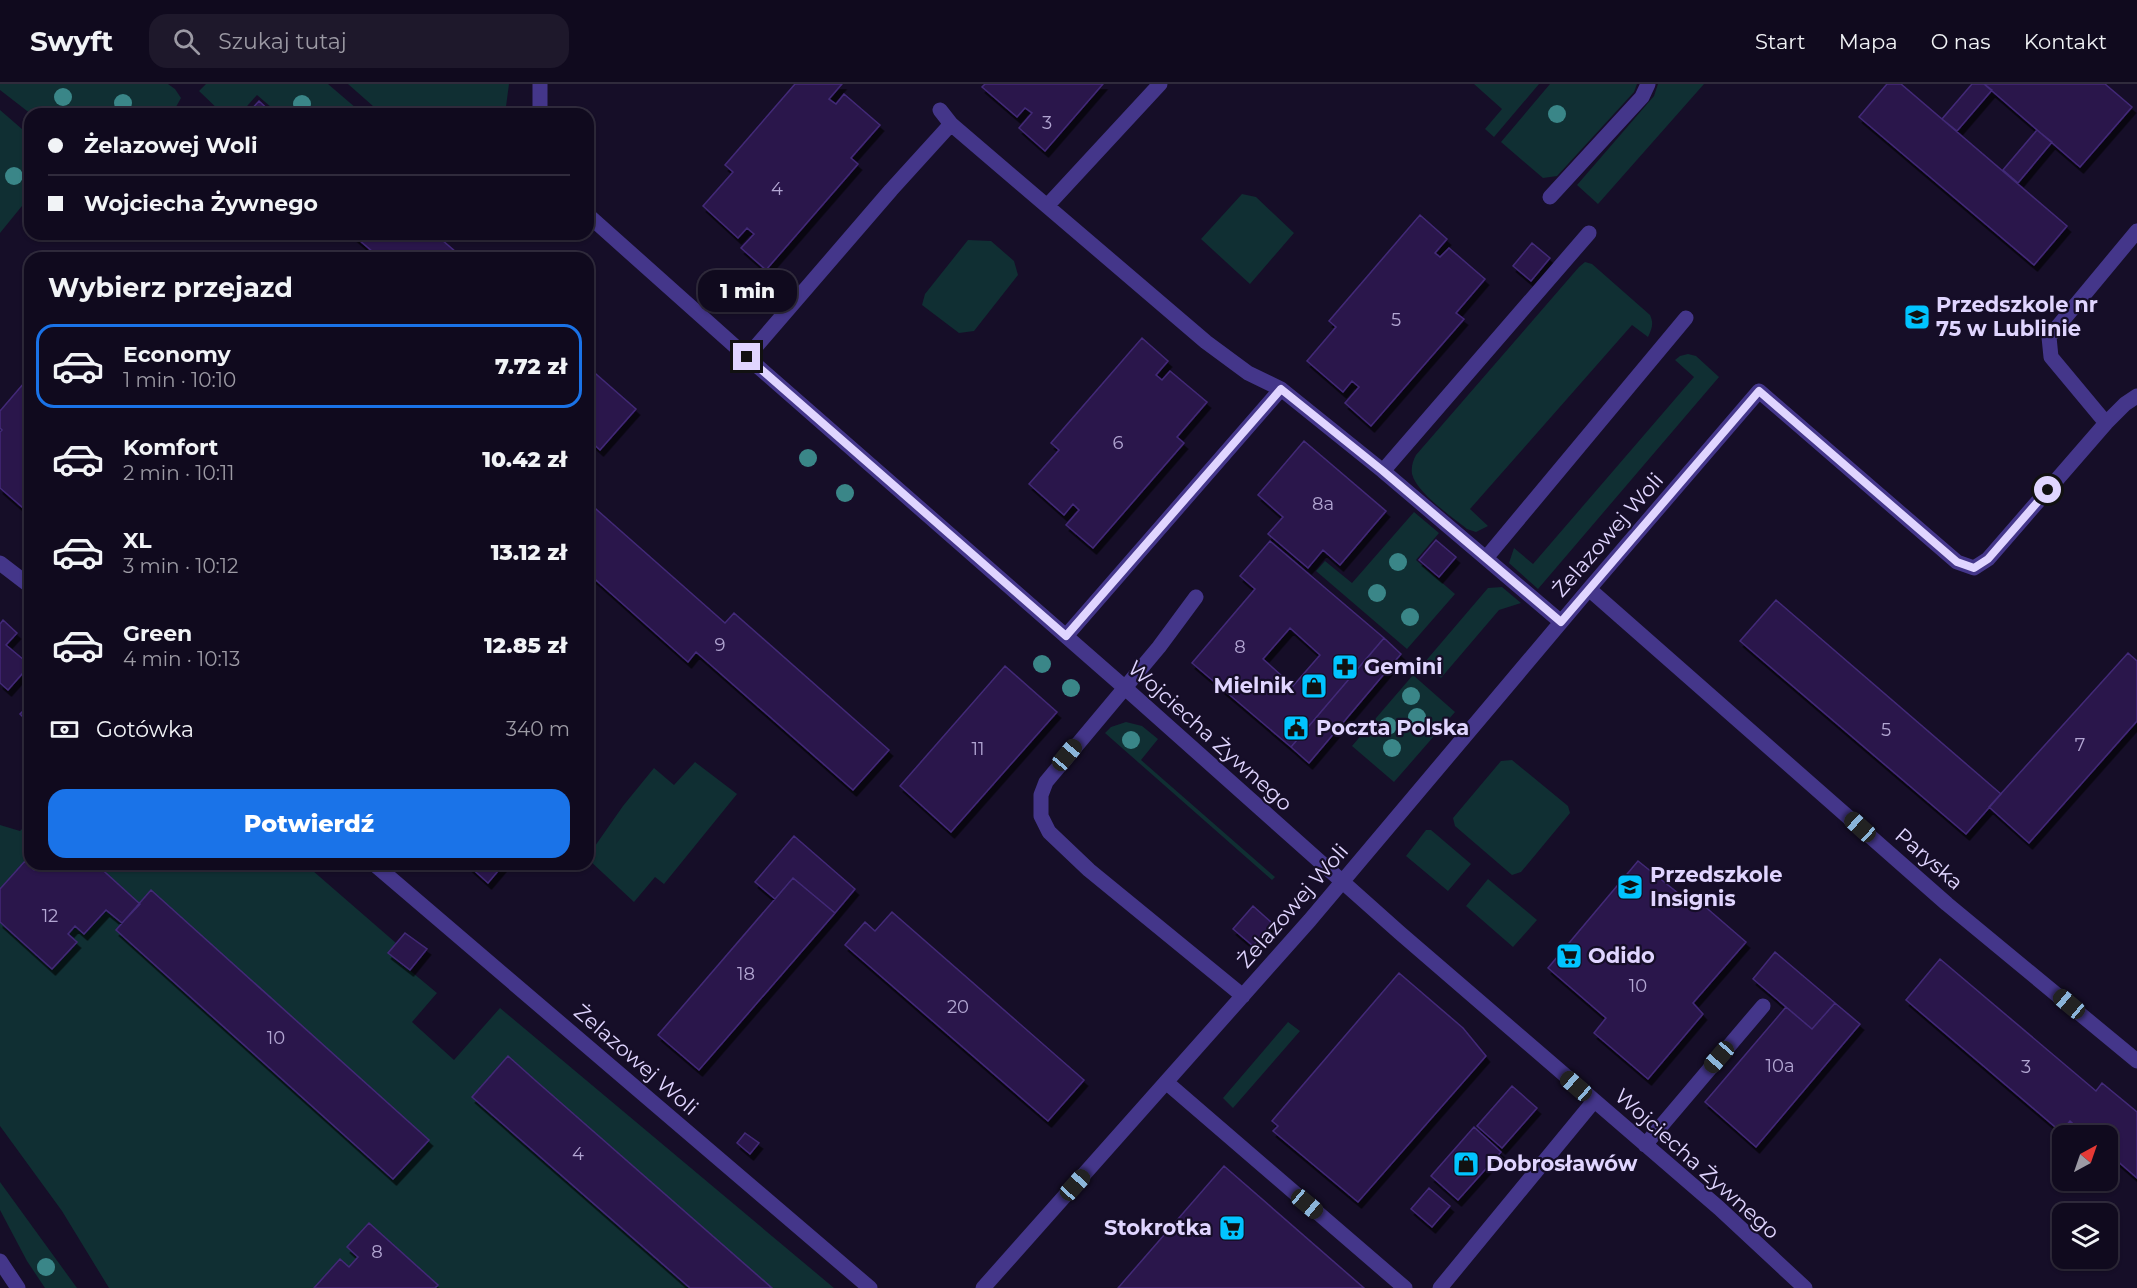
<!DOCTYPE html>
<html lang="pl">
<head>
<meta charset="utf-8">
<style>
  body { margin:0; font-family:Montserrat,sans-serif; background:#1e182b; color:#f1f3f6; height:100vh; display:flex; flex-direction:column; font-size:22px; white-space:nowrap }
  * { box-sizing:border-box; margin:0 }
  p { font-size:20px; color:#9c9aa4 }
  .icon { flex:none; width:33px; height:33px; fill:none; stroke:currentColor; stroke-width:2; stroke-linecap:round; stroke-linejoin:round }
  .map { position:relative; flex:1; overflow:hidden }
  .side { position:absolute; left:24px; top:168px; width:570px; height:618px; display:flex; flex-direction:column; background:#100a1e; border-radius:18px; box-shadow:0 2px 4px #0004,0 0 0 2px #302b3c }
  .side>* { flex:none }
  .guide { position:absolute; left:24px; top:24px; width:570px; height:132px; border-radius:18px; box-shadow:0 2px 4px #0004,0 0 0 2px #302b3c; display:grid; align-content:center; height:132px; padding:0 24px; background:#100a1e }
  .needle { width:39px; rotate:40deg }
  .controls { position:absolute; left:2052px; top:1041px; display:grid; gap:12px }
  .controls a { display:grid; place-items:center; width:66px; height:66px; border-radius:12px; background:#100a1e; box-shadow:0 2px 4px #0004,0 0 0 2px #302b3c; font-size:30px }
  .end { position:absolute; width:27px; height:27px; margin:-14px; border:8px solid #e0d5ff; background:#111; box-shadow:0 0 0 3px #111 }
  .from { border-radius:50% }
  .bubble { position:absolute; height:42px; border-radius:18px; background:#100a1e; box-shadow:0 2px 4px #0004,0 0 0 2px #302b3c; font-size:20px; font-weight:800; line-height:42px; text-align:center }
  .car { position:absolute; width:18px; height:36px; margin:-18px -9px; border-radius:8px; box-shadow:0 0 4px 2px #0007; background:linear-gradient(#222 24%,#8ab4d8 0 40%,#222 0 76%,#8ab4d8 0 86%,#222 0) }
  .guide b { display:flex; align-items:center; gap:21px; height:57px; font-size:22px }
  .guide b+b { border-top:2px solid #302b3c }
  .guide i { width:15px; height:15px; background:#f1f3f6 }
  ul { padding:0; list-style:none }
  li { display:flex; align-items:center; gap:18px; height:84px; margin:0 12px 9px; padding:0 12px; border:3px solid transparent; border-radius:18px }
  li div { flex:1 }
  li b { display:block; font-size:22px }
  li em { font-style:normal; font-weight:800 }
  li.current { border-color:#1a73e8 }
  li>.icon { width:54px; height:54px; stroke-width:1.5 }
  h2 { padding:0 24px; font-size:27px; line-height:72px }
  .pay { display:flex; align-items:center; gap:15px; height:66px; padding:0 24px; font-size:22px }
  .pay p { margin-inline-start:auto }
  .cta { display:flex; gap:12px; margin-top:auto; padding:12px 24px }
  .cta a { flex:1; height:69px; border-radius:18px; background:#1a73e8; color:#fff; font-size:24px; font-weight:800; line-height:69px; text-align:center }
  header { display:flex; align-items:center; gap:36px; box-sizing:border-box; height:84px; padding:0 30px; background:#100a1e; border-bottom:2px solid #302b3c }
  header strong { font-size:28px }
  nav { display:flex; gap:33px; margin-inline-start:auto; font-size:21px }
  .search { width:420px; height:54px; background:#1e182b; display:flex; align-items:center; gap:15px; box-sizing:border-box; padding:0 21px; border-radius:18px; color:#9c9aa4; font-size:22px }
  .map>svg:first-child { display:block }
  .green { fill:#102f33 }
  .building { fill:#29194b; stroke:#432978; stroke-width:1.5; fill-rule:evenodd; filter:url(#shadow) }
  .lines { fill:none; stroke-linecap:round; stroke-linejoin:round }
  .minor { stroke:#44368a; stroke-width:15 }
  .tree { fill:#3a8688 }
  .route { stroke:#e0d5ff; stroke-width:8 }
  .labels { text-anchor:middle; stroke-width:4.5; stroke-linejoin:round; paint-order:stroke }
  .number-label { font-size:18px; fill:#b2a6d2 }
  .poi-label { font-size:21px; font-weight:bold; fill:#e0d5ff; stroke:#160e28; text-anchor:start }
  .street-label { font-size:21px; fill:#e0d5ff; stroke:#160e28 }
</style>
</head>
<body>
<header>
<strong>Swyft</strong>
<div class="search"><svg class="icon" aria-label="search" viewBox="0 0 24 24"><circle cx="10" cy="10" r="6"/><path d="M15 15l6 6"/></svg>Szukaj tutaj</div>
<nav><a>Start</a><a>Mapa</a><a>O nas</a><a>Kontakt</a></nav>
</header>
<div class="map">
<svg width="2137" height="1204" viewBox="0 0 2137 1204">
  <defs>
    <filter id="shadow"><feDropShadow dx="3.5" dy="6" stdDeviation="0" flood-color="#0009"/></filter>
  </defs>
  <rect width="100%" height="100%" fill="#160e28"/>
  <path class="green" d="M0 0H168L175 5 181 14 172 30H31L0 6Z
    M206 0H328L363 30H279L257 11 240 30H223L199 7Z
    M348 0H509L505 30H382Z
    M1474 0H1539L1494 53 1485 45 1502 25Z
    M1550 0H1637L1634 8 1557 92 1543 94 1501 58Z
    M1658 0H1704L1598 120 1577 101 1654 12Z
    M0 26 30 52V108L26 117 0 149Z
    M1242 110 1256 113 1294 149 1250 200 1201 155Z
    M968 156 991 157 1014 177 1018 191 974 247 959 249 922 221 925 210Z
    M1585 178 1592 180 1650 231C1654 240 1652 244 1648 253L1632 241 1470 425 1488 442 1476 448 1467 445C1451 432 1417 409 1412 390 1411 382 1413 377 1416 371L1579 183Z
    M1688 270 1696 272 1719 293 1538 505 1509 479 1514 464 1533 480 1694 293 1675 276 1680 272Z
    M1414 428 1439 449 1416 476 1455 510 1407 565 1316 487 1325 477 1352 499Z
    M1502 503 1521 519 1499 526 1441 594 1424 579 1488 504Z
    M1413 591 1455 628 1394 698 1352 662Z
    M1126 638 1142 642 1158 655 1141 676 1275 793 1272 796 1105 649 1111 643Z
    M1512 676 1568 722 1570 729 1521 788 1512 791 1455 742 1453 734 1501 677Z
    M695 678 737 710 664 800 655 793 634 818 588 775V772L623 722 654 684 674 701Z
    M30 737V780H305L396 859 389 869 437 909 412 938 454 976 500 924 834 1204H109L62 1127 0 1042V741L20 747Z
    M1426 746H1431L1471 780 1448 807 1406 772Z
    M1488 795 1537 836 1513 863 1466 822Z
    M1288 938 1300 947 1233 1024 1223 1014Z
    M0 1098 77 1204H45L27 1177 0 1126Z"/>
  <path class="building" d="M795 0H842L829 15 836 20 844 10 880 41 851 74 858 80 766 186 741 164 754 150 747 144 738 154 703 122 733 88 725 81Z
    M985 0H1103L1045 67 1019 44 1032 29 1025 24 1017 33 982 3Z
    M1887 0H1901L2067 142 2034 181 1859 33Z
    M1972 0H1984L1992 6 1957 47 1942 35Z
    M1984 0H2105L2132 23 2080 83Z
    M259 17 273 30H247Z
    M2037 46 2052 58 2018 99 2003 86Z
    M1420 131 1447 155 1435 169 1440 173 1449 164 1485 195 1456 229 1464 235 1371 342 1345 319 1359 303 1352 297 1343 308 1307 277 1336 243 1329 237Z
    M352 150H435L463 174H380Z
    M1532 159 1550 174 1531 197 1513 182Z
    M1142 254 1168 277 1156 291 1162 296 1170 287 1207 318 1177 353 1184 359 1093 464 1066 441 1079 426 1073 420 1064 431 1029 400 1059 366 1051 359Z
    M588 283 636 325 600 366 588 355Z
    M30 292V430L0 404V348L2 346 0 344V327Z
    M1304 357 1386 427 1340 481 1323 466 1308 484 1268 450 1283 433 1258 411Z
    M588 418 725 539 734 529 889 666 853 706 696 568 688 578 588 489Z
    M1436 456 1456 473 1439 493 1419 476Z
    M1270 457 1384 554 1291 663 1192 579 1255 505 1240 492ZM1290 544 1320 571 1293 602 1263 575Z
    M1776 516 2001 710 1966 750 1740 557Z
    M3 536 17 549 6 561 30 581 8 606 0 599V540Z
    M1384 554 1401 570 1309 679 1291 663Z
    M2128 569 2137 577V637L2029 759 1989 723Z
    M1005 582 1057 628 951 748 900 702Z
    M30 620V640L20 630Z
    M794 752 855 805 835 829 793 794 775 815 755 798Z
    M25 777 34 786 39 780H96L140 820 122 839 106 826 84 850 75 842 68 850 77 858 52 885 0 838V805Z
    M1638 777 1698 825 1702 820 1746 858 1693 919 1703 930 1648 995 1594 949 1606 934 1548 884Z
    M467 780H504L488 799Z
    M793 794 835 829 699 986 658 951Z
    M151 806 429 1056 393 1095 116 846Z
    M1253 822 1273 840 1253 862 1233 845Z
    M892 828 1084 996 1048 1037 845 861 865 838 875 847Z
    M405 849 427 865 410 886 388 869Z
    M1775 868 1835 919 1812 945 1753 895Z
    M1940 875 2096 1007 2102 999 2137 1028V1094L2108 1069V1052H2087L2070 1037 2061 1048 1906 916Z
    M1399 889 1463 944 1486 972 1358 1118 1273 1047 1278 1042 1272 1037Z
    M1835 919 1860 940 1756 1063 1705 1018 1786 923 1812 945Z
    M508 972 536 997 772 1204H690L472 1013Z
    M1512 1002 1537 1024 1502 1064 1477 1042Z
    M1474 1043 1501 1068 1458 1116 1431 1092Z
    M745 1049 759 1059 750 1070 737 1059Z
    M1224 1082 1364 1204H1118Z
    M1429 1104 1450 1122 1432 1143 1411 1125Z
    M369 1139 438 1201 435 1204H314L340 1175 349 1183 358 1173 347 1163Z"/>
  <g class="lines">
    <path class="minor" d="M540 0V30
      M940 26 951 40 1206 258 1248 289 1281 305 1383 387
      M1550 113 1642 13 1648 0
      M1047 122 1160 0
      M588 131 747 273 1124 603 1400 849 1719 1124 1805 1204
      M747 273 891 106 951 40
      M2106 339 2051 273 2049 253 2137 147
      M1486 474 1686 234
      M0 479 30 502
      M1589 505 1947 820 2137 977
      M1196 513 1159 563 1046 698 1041 711V732L1049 748 1089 786 1243 912
      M1561 538 1383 387 1589 149
      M1066 552 1281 305
      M374 780 870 1204
      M1166 998 1405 1204
      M1645 1061 1763 922
      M0 1177 18 1204
      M983 1204 1310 836 1589 505 1759 307 1957 478 1974 484 1988 475 2106 339 2125 320 2137 312
      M1440 1204 1594 1017"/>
  </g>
  <g class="tree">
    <circle cx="63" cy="13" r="9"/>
    <circle cx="123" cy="19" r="9"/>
    <circle cx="302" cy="20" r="9"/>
    <circle cx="1557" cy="30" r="9"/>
    <circle cx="14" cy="92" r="9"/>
    <circle cx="808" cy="374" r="9"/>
    <circle cx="845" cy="409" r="9"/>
    <circle cx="1398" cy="478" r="9"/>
    <circle cx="1377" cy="509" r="9"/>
    <circle cx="1410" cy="533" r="9"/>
    <circle cx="1042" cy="580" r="9"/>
    <circle cx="1071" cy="604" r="9"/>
    <circle cx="1411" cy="612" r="9"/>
    <circle cx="1417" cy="633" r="9"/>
    <circle cx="1388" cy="642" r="9"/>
    <circle cx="1131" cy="656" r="9"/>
    <circle cx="1392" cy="664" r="9"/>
    <circle cx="46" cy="1183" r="9"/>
  </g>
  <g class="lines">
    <path class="route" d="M747 273 1066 552 1281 305 1383 387 1561 538 1759 307 1957 478 1974 484 1988 475 2048 406"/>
  </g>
  <defs>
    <symbol id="school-square" viewBox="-11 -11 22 22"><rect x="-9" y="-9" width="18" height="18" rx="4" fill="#01c4ff" stroke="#160e28"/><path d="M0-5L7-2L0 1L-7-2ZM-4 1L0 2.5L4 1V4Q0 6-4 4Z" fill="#111"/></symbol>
    <symbol id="pharmacy-square" viewBox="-11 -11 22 22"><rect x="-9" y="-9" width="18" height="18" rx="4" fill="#01c4ff" stroke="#160e28"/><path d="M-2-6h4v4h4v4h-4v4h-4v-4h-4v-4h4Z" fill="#111"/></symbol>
    <symbol id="shop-square" viewBox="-11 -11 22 22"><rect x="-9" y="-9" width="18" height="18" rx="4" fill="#01c4ff" stroke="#160e28"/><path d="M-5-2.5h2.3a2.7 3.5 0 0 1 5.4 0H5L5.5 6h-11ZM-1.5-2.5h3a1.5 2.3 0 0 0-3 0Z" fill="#111"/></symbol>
    <symbol id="civic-square" viewBox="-11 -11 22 22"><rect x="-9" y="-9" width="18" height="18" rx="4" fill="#01c4ff" stroke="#160e28"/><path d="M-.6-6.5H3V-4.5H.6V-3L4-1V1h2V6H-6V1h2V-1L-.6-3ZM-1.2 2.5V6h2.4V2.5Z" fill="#111"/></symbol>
    <symbol id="supermarket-square" viewBox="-11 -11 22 22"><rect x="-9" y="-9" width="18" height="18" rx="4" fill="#01c4ff" stroke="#160e28"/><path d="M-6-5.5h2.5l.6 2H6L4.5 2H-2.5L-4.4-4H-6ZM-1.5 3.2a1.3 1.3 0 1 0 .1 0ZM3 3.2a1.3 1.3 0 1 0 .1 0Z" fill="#111"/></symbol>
  </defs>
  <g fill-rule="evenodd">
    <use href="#school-square" x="1902" y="218" width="30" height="30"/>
    <use href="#pharmacy-square" x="1330" y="568" width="30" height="30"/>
    <use href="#shop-square" x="1299" y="587" width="30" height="30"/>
    <use href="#civic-square" x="1281" y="629" width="30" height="30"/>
    <use href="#school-square" x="1615" y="788" width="30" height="30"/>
    <use href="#supermarket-square" x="1554" y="857" width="30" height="30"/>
    <use href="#shop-square" x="1451" y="1065" width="30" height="30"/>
    <use href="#supermarket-square" x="1217" y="1129" width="30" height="30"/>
  </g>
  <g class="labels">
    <g class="number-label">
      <text x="1047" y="45">3</text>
      <text x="777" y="111">4</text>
      <text x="1396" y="242">5</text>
      <text x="1118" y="365">6</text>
      <text x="1323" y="426">8a</text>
      <text x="720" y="567">9</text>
      <text x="1240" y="569">8</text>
      <text x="1886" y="652">5</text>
      <text x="2080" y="667">7</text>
      <text x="978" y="671">11</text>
      <text x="50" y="838">12</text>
      <text x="746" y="896">18</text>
      <text x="1638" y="908">10</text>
      <text x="958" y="929">20</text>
      <text x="276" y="960">10</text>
      <text x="1780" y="988">10a</text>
      <text x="2026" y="989">3</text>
      <text x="578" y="1076">4</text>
      <text x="377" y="1174">8</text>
    </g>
    <g class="poi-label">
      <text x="1936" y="228">Przedszkole nr<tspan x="1936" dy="24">75 w Lublinie</tspan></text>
      <text x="1364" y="590">Gemini</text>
      <text x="1294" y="609" text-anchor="end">Mielnik</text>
      <text x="1316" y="651">Poczta Polska</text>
      <text x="1650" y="798">Przedszkole<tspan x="1650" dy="24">Insignis</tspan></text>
      <text x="1588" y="879">Odido</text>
      <text x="1486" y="1087">Dobrosławów</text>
      <text x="1212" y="1151" text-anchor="end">Stokrotka</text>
    </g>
    <g class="street-label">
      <text transform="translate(1608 451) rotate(-49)" y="7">Żelazowej Woli</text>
      <text transform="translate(1210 652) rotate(42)" y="7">Wojciecha Żywnego</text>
      <text transform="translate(1929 775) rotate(41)" y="7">Paryska</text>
      <text transform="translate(1293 822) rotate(-49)" y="7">Żelazowej Woli</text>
      <text transform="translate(636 976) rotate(41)" y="7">Żelazowej Woli</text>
      <text transform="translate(1697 1080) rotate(42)" y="7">Wojciecha Żywnego</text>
    </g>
  </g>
</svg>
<div class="controls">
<a><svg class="needle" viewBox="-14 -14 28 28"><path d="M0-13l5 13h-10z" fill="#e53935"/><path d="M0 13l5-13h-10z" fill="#9c9aa4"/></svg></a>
<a><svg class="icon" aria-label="layers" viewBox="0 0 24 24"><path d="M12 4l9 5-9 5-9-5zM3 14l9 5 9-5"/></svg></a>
</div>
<i class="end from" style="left:2048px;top:406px"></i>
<i class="end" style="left:747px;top:273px"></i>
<div class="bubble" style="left:698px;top:186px;width:99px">1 min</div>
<i class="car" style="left:1067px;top:671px;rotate:40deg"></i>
<i class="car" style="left:1860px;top:743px;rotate:312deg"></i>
<i class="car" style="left:2069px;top:920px;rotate:310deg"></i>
<i class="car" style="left:1719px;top:973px;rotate:221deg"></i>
<i class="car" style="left:1576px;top:1002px;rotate:311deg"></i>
<i class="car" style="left:1075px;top:1101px;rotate:42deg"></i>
<i class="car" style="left:1307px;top:1120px;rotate:130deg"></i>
<div class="guide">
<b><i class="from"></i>Żelazowej Woli</b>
<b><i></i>Wojciecha Żywnego</b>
</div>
<section class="side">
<h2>Wybierz przejazd</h2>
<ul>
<li class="current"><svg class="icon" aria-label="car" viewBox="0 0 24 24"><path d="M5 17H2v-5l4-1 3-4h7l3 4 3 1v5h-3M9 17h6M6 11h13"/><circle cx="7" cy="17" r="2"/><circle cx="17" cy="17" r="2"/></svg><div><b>Economy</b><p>1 min · 10:10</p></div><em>7.72 zł</em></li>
<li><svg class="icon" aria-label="car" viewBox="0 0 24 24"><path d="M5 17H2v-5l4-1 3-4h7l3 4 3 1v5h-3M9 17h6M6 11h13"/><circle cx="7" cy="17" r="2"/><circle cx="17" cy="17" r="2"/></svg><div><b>Komfort</b><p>2 min · 10:11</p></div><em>10.42 zł</em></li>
<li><svg class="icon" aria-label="car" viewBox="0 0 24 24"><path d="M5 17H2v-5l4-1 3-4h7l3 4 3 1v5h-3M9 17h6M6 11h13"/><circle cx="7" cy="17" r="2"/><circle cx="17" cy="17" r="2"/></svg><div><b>XL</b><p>3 min · 10:12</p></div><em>13.12 zł</em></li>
<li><svg class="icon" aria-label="car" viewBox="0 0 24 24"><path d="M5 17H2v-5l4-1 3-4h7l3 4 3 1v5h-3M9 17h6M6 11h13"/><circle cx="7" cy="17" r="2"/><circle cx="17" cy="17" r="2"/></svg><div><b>Green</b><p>4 min · 10:13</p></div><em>12.85 zł</em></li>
</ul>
<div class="pay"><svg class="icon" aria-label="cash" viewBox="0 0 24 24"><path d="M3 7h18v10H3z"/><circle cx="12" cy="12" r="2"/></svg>Gotówka<p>340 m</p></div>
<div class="cta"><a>Potwierdź</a></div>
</section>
</div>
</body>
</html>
